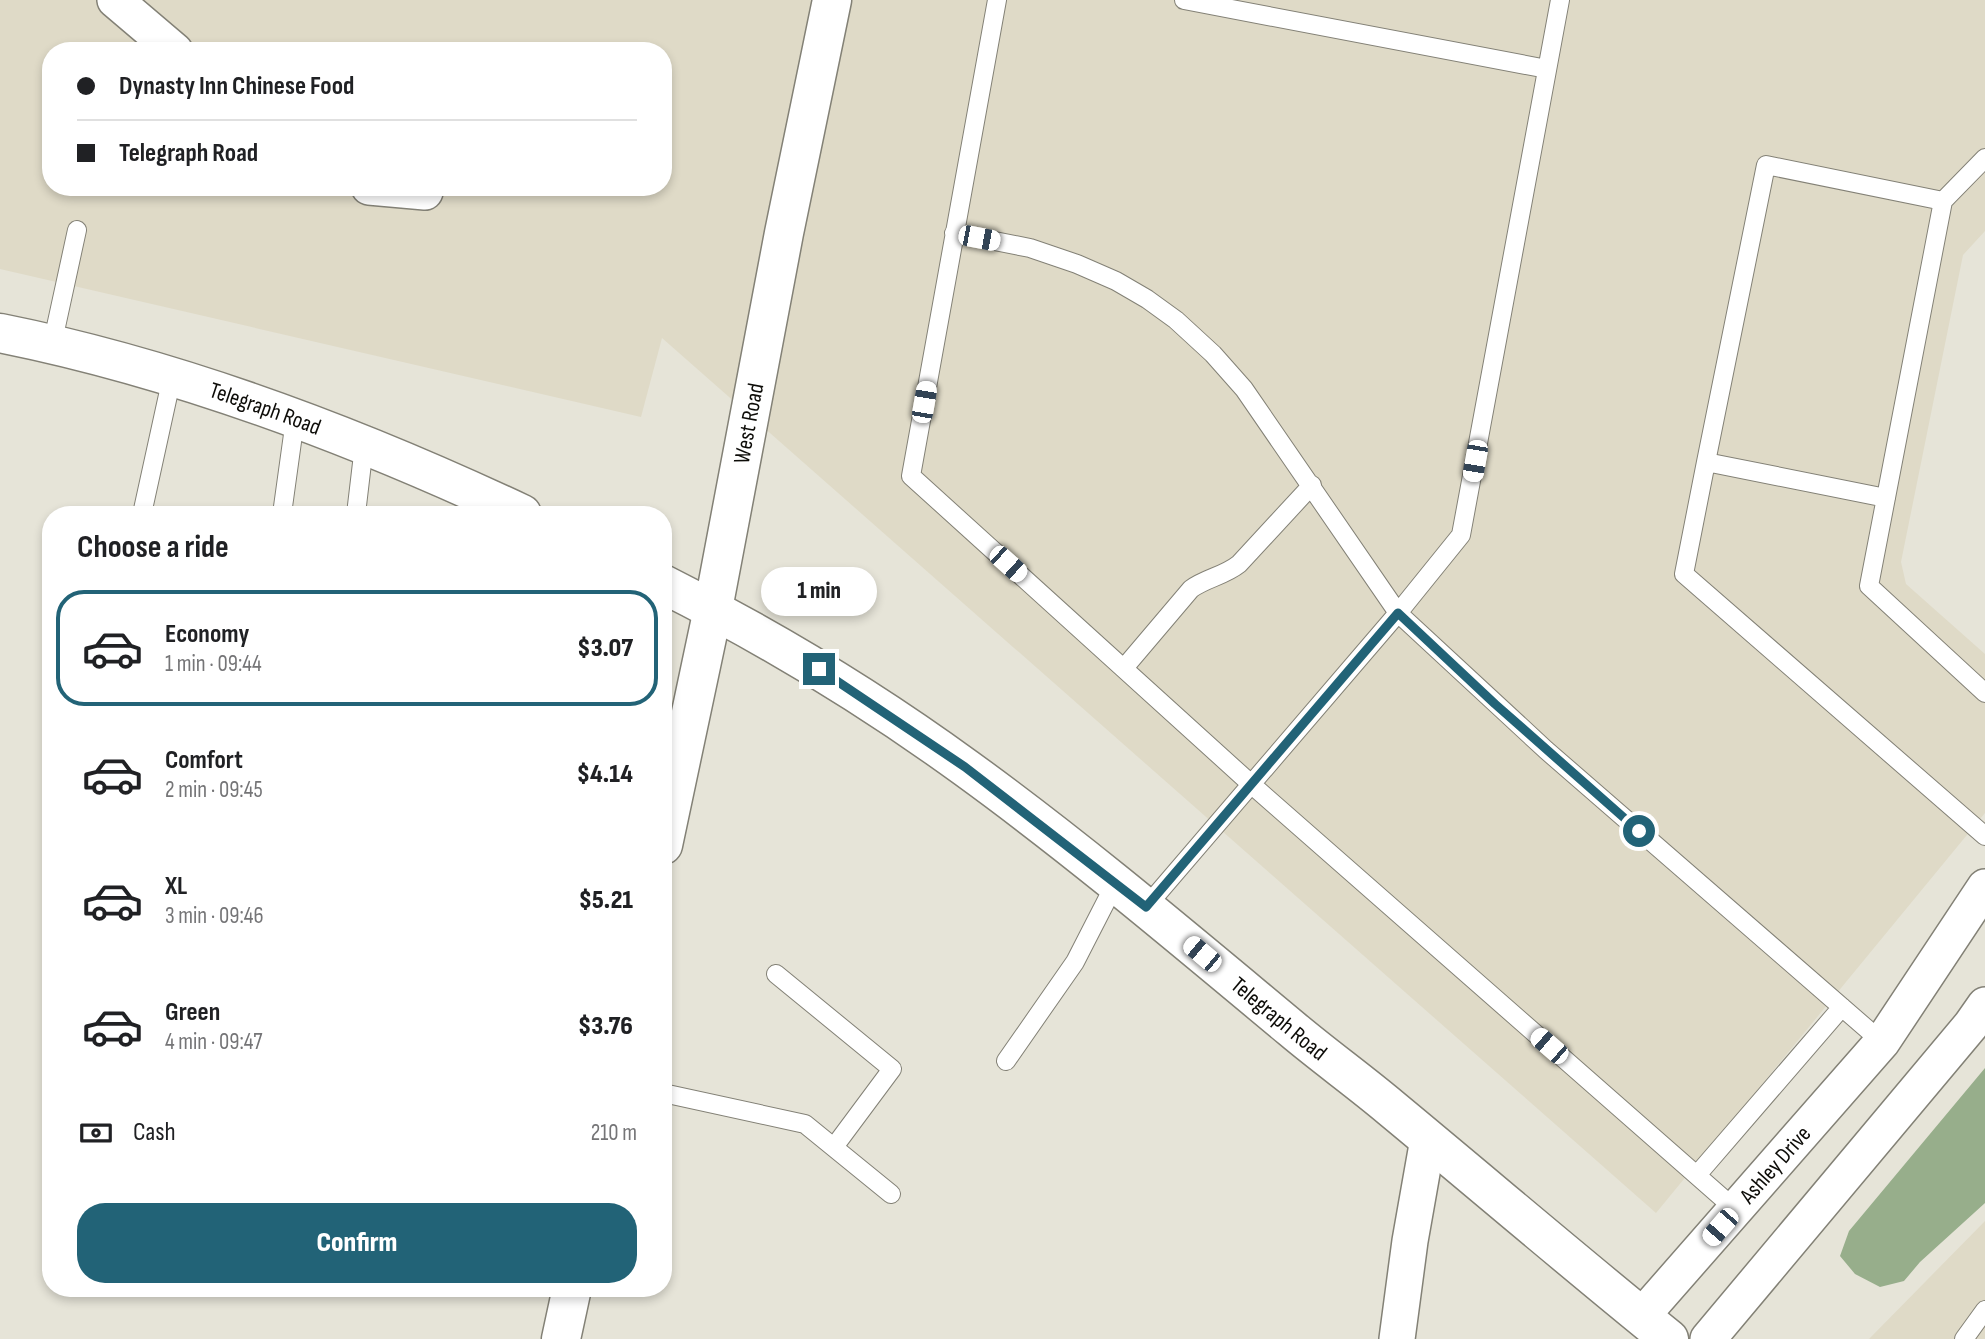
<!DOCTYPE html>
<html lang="en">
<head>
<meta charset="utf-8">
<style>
  body { margin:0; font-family:"Sofia Sans Condensed",sans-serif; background:#f2f2f2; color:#202124; height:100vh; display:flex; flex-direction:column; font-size:26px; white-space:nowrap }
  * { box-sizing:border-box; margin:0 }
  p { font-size:23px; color:#757577 }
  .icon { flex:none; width:38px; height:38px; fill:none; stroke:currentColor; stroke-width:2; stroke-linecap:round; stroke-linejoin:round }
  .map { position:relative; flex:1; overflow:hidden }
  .details { position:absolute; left:42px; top:506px; width:630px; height:791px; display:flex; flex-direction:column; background:#fff; border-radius:28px; box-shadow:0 4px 10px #0003 }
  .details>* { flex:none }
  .hud { position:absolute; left:42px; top:42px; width:630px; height:154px; border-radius:28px; box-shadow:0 4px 10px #0003; display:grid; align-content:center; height:154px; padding:0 35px; background:#fff }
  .end { position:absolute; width:32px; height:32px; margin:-16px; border:9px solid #226377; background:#fff; box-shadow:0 0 0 4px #fff }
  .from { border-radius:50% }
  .bubble { position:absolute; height:49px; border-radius:24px; background:#fff; box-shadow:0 4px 10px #0003; font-size:23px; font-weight:800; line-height:49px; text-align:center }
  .car { position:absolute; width:21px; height:42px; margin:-21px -10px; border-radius:9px; box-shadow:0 0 5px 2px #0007; background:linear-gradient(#fff 24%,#345 0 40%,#fff 0 76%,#345 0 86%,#fff 0) }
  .hud b { display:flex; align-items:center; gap:24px; height:66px; font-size:26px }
  .hud b+b { border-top:2px solid #e0e0e0 }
  .hud i { width:18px; height:18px; background:#202124 }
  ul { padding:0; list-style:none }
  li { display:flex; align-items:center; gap:21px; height:116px; margin:0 14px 10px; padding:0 21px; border:4px solid transparent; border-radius:28px }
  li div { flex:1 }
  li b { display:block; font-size:26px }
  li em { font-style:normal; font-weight:800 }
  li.active { border-color:#226377 }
  li>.icon { width:63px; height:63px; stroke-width:1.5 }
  h2 { padding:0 35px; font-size:32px; line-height:84px }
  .pay { display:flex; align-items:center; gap:18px; height:77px; padding:0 35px; font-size:26px }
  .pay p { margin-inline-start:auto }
  .button { display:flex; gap:14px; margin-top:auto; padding:14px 35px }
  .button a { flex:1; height:80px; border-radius:28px; background:#226377; color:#fff; font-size:28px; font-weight:800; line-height:80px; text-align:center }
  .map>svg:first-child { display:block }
  .built { fill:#dfdac7; fill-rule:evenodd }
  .forest { fill:#97ae8b }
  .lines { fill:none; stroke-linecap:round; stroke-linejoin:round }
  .service-casing { stroke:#838176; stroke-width:20 }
  .minor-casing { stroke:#838176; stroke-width:38 }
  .tertiary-casing { stroke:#838176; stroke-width:41 }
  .secondary-casing { stroke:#838176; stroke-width:41 }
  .primary-casing { stroke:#838176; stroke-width:41 }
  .service { stroke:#fff; stroke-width:18 }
  .minor { stroke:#fff; stroke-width:35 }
  .tertiary { stroke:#fff; stroke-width:38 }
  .secondary { stroke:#fff; stroke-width:38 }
  .primary { stroke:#fff; stroke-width:38 }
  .route { stroke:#226377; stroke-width:9 }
  .labels { text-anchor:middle; stroke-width:7; stroke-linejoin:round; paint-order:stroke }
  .street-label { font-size:23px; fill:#0d0c08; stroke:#fff }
</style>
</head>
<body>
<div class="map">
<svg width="1985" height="1339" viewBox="0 0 1985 1339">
  <rect width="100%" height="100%" fill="#e6e4d8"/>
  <path class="built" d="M0 0H1985V231L1963 255 1901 562 1906 584 1985 654V813L1656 1213 662 338 641 417 0 269ZM51 51H663V187H51Z
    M1985 1221V1339H1869Z"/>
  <path class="forest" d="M1985 1068V1203L1920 1262 1904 1281 1880 1287 1855 1274 1840 1256 1849 1231Z"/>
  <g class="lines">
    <defs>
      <path id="service" d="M997 0 911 476 1251 784 1735 1209
        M1184 0 1547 69
        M1985 158 1943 201 1869 586 1985 693
        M954 233 1030 248 1077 264 1116 281 1147 299 1176 320 1213 354 1244 389 1398 613 1546 750 1882 1042
        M52 345 77 230
        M1706 462 1766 165 1943 201
        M1886 498 1706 462 1684 574 1985 836
        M142 514 172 377
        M282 514 295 420
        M356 514 364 446
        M1124 668 1191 589C1206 578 1224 576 1239 564L1312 485
        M1146 907 1398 613 1461 535 1560 0
        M776 974 892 1069 834 1147
        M1006 1061 1075 962 1116 882
        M663 1093 805 1124 891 1194
        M1697 1175 1842 1007
        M1964 1339 1985 1310"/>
      <g id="minor">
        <path d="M115 0 175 51"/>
        <path d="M369 187 425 192"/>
        <path id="s1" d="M1641 1317 1882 1042 1985 887"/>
        <path d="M1397 1339 1410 1241 1428 1139"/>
        <path d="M1708 1339 1971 1025 1985 1005"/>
      </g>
      <path id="tertiary" d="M663 845 713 609
        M561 1339 572 1288"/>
      <g id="secondary">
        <path id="s2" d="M713 609 784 233 832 0"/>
      </g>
      <g id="primary">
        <path id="s3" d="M0 333C180 369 356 436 522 514"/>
        <path id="s4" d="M663 584C769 637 870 698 966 768 1079 850 1185 940 1292 1029 1324 1056 1359 1081 1391 1108 1484 1185 1575 1263 1669 1339"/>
      </g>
    </defs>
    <use href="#service" class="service-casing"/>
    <use href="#minor" class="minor-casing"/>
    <use href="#tertiary" class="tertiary-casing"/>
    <use href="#secondary" class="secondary-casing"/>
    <use href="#primary" class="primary-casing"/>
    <use href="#service" class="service"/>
    <use href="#minor" class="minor"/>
    <use href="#tertiary" class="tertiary"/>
    <use href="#secondary" class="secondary"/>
    <use href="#primary" class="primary"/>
  </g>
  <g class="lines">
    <path class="route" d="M819 669 965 767 1146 907 1398 613 1495 704 1639 831"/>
  </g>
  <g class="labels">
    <g class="street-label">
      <text dy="8" stroke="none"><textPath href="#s3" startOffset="276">Telegraph Road</textPath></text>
      <text dy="8" stroke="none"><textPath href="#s2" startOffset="189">West Road</textPath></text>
      <text dy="8" stroke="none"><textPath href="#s4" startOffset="756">Telegraph Road</textPath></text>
      <text dy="8" stroke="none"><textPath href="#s1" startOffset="203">Ashley Drive</textPath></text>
    </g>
  </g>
</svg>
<i class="end from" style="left:1639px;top:831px"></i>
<i class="end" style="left:819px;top:669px"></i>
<div class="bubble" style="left:761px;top:567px;width:116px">1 min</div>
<i class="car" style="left:979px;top:238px;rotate:101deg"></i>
<i class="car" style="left:924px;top:402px;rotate:10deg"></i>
<i class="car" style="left:1475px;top:461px;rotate:190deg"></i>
<i class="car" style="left:1008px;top:564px;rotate:132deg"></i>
<i class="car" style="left:1202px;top:954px;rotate:310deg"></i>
<i class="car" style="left:1549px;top:1046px;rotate:311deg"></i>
<i class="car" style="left:1720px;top:1227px;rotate:221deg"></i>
<div class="hud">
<b><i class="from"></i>Dynasty Inn Chinese Food</b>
<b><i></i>Telegraph Road</b>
</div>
<section class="details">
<h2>Choose a ride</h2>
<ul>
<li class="active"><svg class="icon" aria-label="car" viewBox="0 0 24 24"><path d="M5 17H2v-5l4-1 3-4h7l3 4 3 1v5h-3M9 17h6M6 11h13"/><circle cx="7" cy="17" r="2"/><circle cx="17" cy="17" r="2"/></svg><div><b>Economy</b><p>1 min · 09:44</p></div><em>$3.07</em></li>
<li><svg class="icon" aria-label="car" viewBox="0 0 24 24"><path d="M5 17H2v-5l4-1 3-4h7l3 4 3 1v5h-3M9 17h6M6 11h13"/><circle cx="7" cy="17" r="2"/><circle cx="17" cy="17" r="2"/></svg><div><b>Comfort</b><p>2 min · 09:45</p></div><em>$4.14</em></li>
<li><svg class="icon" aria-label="car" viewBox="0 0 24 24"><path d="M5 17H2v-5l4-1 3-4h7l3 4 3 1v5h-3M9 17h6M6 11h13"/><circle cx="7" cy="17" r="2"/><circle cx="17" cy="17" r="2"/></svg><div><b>XL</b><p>3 min · 09:46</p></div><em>$5.21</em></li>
<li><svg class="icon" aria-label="car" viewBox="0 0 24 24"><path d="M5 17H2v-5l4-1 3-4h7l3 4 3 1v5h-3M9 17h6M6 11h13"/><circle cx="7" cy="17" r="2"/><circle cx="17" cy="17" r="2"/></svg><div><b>Green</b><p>4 min · 09:47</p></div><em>$3.76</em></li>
</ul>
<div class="pay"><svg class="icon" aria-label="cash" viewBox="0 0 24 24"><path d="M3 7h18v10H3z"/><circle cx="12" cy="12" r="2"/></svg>Cash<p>210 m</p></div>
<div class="button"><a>Confirm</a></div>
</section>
</div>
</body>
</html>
